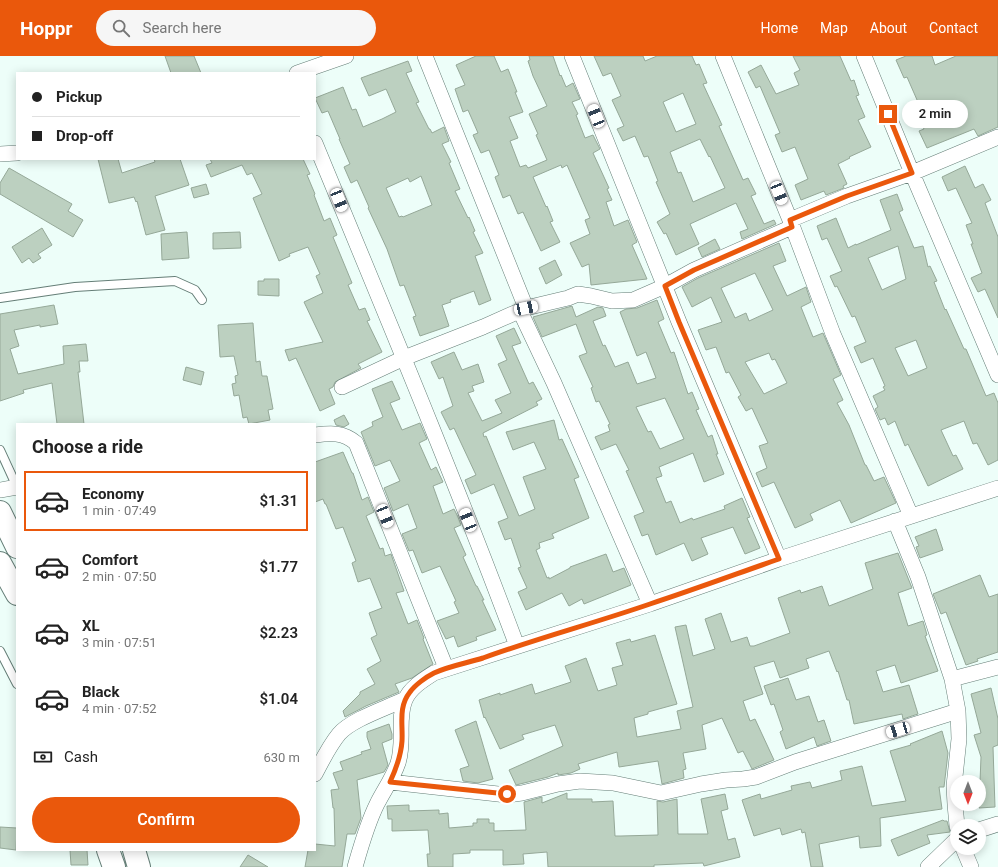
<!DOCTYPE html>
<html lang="en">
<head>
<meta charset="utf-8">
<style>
  body { margin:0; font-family:Roboto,sans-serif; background:#f6f6f6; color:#222; height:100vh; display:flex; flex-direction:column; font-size:15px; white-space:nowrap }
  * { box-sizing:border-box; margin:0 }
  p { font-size:13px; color:#767676 }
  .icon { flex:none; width:22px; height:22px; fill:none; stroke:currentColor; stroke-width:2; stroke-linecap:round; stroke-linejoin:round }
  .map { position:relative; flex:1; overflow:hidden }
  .sheet { position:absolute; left:16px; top:367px; width:300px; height:428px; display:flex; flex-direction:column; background:#fff; border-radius:0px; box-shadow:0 2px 10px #0003 }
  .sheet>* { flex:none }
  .guide { position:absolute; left:16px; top:16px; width:300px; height:88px; border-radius:0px; box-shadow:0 2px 10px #0003; display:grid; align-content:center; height:88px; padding:0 16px; background:#fff }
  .needle { width:26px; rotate:180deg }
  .fabs { position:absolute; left:950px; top:719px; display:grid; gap:8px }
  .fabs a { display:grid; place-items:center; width:36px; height:36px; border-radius:50%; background:#fff; box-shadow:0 2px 10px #0003; font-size:20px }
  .end { position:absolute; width:18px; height:18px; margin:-9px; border:5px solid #ea580c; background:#fff; box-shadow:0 0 0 2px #fff }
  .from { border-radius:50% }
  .bubble { position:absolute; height:28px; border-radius:14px; background:#fff; box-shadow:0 2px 10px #0003; font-size:13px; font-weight:600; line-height:28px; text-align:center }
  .car { position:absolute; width:12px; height:24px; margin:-12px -6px; border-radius:5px; box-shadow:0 0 3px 1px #0007; background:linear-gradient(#fff 24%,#345 0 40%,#fff 0 76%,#345 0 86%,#fff 0) }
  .guide b { display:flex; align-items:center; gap:14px; height:38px; font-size:15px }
  .guide b+b { border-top:1px solid #e0e0e0 }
  .guide i { width:10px; height:10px; background:#222 }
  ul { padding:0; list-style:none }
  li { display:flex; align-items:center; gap:12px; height:60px; margin:0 8px 6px; padding:0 8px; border:2px solid transparent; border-radius:0px }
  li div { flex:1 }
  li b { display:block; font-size:15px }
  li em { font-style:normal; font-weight:600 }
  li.active { border-color:#ea580c }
  li>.icon { width:36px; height:36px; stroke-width:1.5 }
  h2 { padding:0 16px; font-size:18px; line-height:48px }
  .pay { display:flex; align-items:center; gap:10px; height:44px; padding:0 16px; font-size:15px }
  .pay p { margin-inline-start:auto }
  .cta { display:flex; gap:8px; margin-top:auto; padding:8px 16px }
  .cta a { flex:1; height:46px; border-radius:24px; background:#ea580c; color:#fff; font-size:16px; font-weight:600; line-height:46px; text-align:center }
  header { display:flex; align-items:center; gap:24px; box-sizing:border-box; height:56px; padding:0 20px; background:#ea580c; color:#fff }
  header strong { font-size:19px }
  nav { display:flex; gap:22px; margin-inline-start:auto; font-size:14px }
  .search { width:280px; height:36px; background:#f6f6f6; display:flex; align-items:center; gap:10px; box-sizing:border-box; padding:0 14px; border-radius:22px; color:#767676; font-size:15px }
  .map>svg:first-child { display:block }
  .building { fill:#bcd0c0; stroke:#95a898; fill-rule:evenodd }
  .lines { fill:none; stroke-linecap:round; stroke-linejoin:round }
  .lane-casing { stroke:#657e77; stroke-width:10 }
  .street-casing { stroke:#657e77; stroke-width:16 }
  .primary-casing { stroke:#657e77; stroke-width:24 }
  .lane { stroke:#fff; stroke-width:8 }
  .street { stroke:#fff; stroke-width:15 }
  .primary { stroke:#fff; stroke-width:22 }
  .route { stroke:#ea580c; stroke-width:5 }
</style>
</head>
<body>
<header>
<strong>Hoppr</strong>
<div class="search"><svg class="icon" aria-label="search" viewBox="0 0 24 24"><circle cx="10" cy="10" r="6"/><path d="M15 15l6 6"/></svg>Search here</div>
<nav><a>Home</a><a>Map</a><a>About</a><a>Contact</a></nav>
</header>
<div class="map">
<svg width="998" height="811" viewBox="0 0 998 811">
  <rect width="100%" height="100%" fill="#edfef9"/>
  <path class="building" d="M165 0H194L201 17H171Z
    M476 0H494L501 16 508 13 517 36H515L523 56 509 61 518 82 510 85 520 111 526 109 528 112 547 104 536 79 538 78 529 58 547 50 533 20 528 5 530 4 529 0H553L560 20 561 19 566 31 573 27 580 43 572 46 578 58 576 59 585 82 593 79 600 93 593 97 609 132 607 133 612 144 606 146 614 170 628 164 637 186 632 189 647 223 591 229 589 208 582 211 570 187 590 178 585 164 590 162 567 109 562 112 561 109 533 121 546 151 547 150 553 165 550 166 560 186 541 195 523 156 518 158 510 139 503 142 495 121 499 119 489 94 481 97 473 79 478 77 468 54 463 56 455 33 465 29 456 9Z
    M594 0H643L645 5 657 0H692L696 9 699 8 707 27 703 28 722 69 719 70 743 124 748 122 756 138 751 140 764 168 774 164 776 168 742 183 740 176 748 173 736 147 690 168 699 188 676 199 666 177 664 178 657 166 670 158 656 126 658 125 648 100 644 101 635 80 623 85 617 73 624 70 612 44 621 40 611 17 603 20ZM683 37 696 68 676 76 663 46ZM700 83 709 101 710 100 725 132 693 146 681 116 678 117 670 96Z
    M793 0H840L851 25 854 24 859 39 856 40 865 61 858 64 871 91 849 101 850 102 838 108 847 128 843 130 844 132 826 139 824 135 801 144 795 129 808 123 795 91 782 96 775 79 780 77 760 30 756 32 748 16 761 9 776 38 799 29 794 17 800 14Z
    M906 0H932L935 9 956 0H998V71L978 80 974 73 927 92 919 75 924 73 916 56 921 53 907 21 904 22 896 4Z
    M408 5 412 15 406 17 419 46 416 47 429 73H430L432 77 444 71 449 85 442 88 451 106 449 107 460 133 455 135 468 162 469 161 475 175 473 176 483 197 475 200 491 244 479 249 474 235 450 244 451 246 442 249 449 270 420 280 413 261 416 260 404 229 400 230 387 193 368 152 369 151 357 124 351 127 344 111 350 108 339 83H340L328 55 322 57 315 42 343 31 352 54 356 53 363 71 382 63 396 56 387 35 386 33 369 40 361 22ZM421 120 432 149 403 161 402 160 399 161 386 132 408 122 410 126Z
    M98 103H118L122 117 155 106 154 103H180L189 129 155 140 165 174 146 179 137 145 136 146 134 141 109 147Z
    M210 103H303L310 118 307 119 315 138 314 139 324 165 330 162 337 179 333 181 352 227 348 229 359 254 365 252 370 264 367 265 382 296 358 308 361 312 335 326 333 331 329 333 335 348 320 355 296 302 289 305 285 294 323 286 304 246 323 237 316 220 320 218 308 191 289 198 290 200 279 205 253 142 262 138 252 117 247 119 242 109 211 121 206 109 212 107Z
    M965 110 975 132 983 128 991 144 985 147 998 181V262L985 233 978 236 971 222 982 217 971 188H973L966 169 972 167 956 132 948 135 942 121Z
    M9 112 72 148 68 155 83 164 73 181 0 138V127Z
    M206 128 209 138 194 142 191 132Z
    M897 138 903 154 899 156 914 192 923 190 928 211 930 210 937 225 934 226 945 254 946 253 964 293H966L986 340 994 337 998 347V404L988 409 977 387 973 388 964 365 941 374 953 400 956 399 963 413 928 430 908 388 905 390 895 365 888 369 885 362 880 364 875 353 878 351 873 340 885 334 883 331 885 330 873 302 861 307 854 291 866 286 855 260 852 261 837 230 835 231 830 220 842 215 827 182 822 184 817 170 836 162 848 192 856 188V189L891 174 880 144ZM898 190 906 223 882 234 868 202ZM916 284 927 312 908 320 895 292Z
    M42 172 52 189 38 198 41 202 33 207 29 202 22 207 12 191Z
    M187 176 189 202 162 204 161 178Z
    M240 176 241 192 213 193V177Z
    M715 183 720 193 702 201 698 192Z
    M779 187 786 205 773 210 787 240 806 231 811 246 801 251 813 281 823 277 841 319 833 323 843 344 837 347 849 369 865 409H866L874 425 884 421 896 447 851 467 840 444 810 458 813 464 795 472 774 426 762 431 756 417 767 412 759 390 768 387 752 352 746 355 738 341 741 339 729 316 726 317 716 291 706 294 698 274 722 266 711 241 692 251 682 231 698 222ZM755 217 773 254 749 265 746 257 735 262 721 232ZM769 297 772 304 775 303 787 327 764 338 745 306Z
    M555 204 562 219 546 228 539 212Z
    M264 223H279V240L258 239V225H264Z
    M657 244 664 263 658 266 671 297 674 296 688 338 692 336 699 353 696 354 708 381 712 379 718 398H716L724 418 704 426 693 397 659 411 662 420 656 422 666 447 671 445 680 467 692 462 693 464 725 453 724 450 742 442 750 461 747 462 760 492 745 498 733 471 701 482 708 498 692 505 684 487 656 499 648 478 642 480 634 460 644 456 626 415 629 414 616 388 601 394 595 381 610 375 608 369 610 368 599 345 596 346 591 332 593 331 579 300 587 297 576 268 542 281 533 261 572 250 576 261 598 251 603 252 606 260 593 265 603 290 605 289 615 311 628 306 637 328 656 322 646 296 637 300 620 256 626 253 637 252ZM665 342 684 383 660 393 651 375 648 376 636 351Z
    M54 249 58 268 40 271V269L14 274 19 290 10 293 18 318 64 308 63 290 86 288 88 305H79L80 316H78L84 368H57L52 327 23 334 24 337 0 345V258Z
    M253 267 256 306 260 305 262 320H267L273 353 268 354 270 364 249 368 247 361 243 362 239 339 234 340 232 328 236 327 235 320 238 319 234 300 220 301 218 269Z
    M514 272 521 287 512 290 529 328 533 326 542 343 536 346 538 349 483 377 484 381 486 380 519 460 535 453 523 421 546 413 534 386 513 394 506 376 554 364 559 384 562 383 579 421 574 423 589 462 552 478 554 482 539 487 540 492 536 494 547 522 549 521V523L570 512V511L606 498 613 516 624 512 631 529 584 548 582 543 569 550 562 537 526 554 518 536 527 532 518 512 521 511 511 482 505 484 498 466 508 462 494 428 471 438 465 424 476 419 454 372 450 374 441 356 453 350 443 321 439 323 431 306 454 296 462 314 478 308 484 326 472 330 474 335 468 337 482 365 502 357 495 344 511 337 498 308 507 304 496 280Z
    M186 311 204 316 201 329 183 324Z
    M392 325 400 343 390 347 402 374 420 367 427 383 419 387 431 414 436 411 443 426 433 430 443 458 454 453 458 461 461 469 454 472 466 499 463 501 476 530H477L484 544H482L496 574 476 581 477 584 458 591 454 580 446 583 437 565 459 557 454 546 456 545 440 510 422 517 413 494 409 495 402 478 417 472 408 448 393 455 384 432 400 425 390 404 375 410 361 376 373 370 372 366 383 361 372 333Z
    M344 359 349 368 344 371 336 369 334 364Z
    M343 396 352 417H353L362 444 368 441 374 456 366 460 380 493 383 492 385 500 391 498 404 535 396 537 408 568 417 564 424 582 423 583 433 608 412 622 395 628 399 636 366 650 345 661 343 655 360 638V636L375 628 367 613 381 605 371 582 377 579 369 557 382 552 370 522 358 526 352 507 356 505 343 471 336 473 326 448H325L323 443 315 446V406Z
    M936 473 943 494 920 502 916 491 919 490 915 481Z
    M898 497 912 532 898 537 908 570 923 565 927 579 925 580 938 615 901 627 895 609 876 615 883 636 909 629 918 658 903 663 902 658 854 668 849 644H847L838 615 837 616 829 595 806 603 809 612 780 622 774 605 754 611 763 638 743 645 750 665 755 663 774 704 752 713 743 695 738 697 722 662 702 669 706 693 683 697 686 713 683 714 684 722 662 728 658 705 619 711 617 696 578 708 580 713 571 717 558 719V717L548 721 516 729 509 714 563 690 555 669 522 679 524 683 500 693 485 661 484 662 479 644 500 637V639L532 628 535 638 571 626 565 610 586 602 598 635 617 629 612 612 623 609 616 587 630 583 631 586 655 579 677 648 648 656V658L634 662 637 681 681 673 677 655 693 651 675 571 686 569 693 600 715 593 705 563 721 557 731 586 747 581 750 590H754L790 577 778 542 800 534 801 537 822 530 829 550 873 533 865 507Z
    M980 519 989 541 998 538V596L977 603 978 605 966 609 946 556 941 558 933 538Z
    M788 622 796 644 809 640 818 666 824 664 831 685 817 690 814 681 786 693 780 676 783 674 774 648 771 649 764 630Z
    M991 632 998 663V689L993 691 995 751 979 752 981 701 974 679 981 677 971 638Z
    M476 665 493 723 478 727 463 725 460 713 469 710 455 674Z
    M389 668 392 678V683L382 687 388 709 384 716 357 724 361 762 355 778H347L342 811H305L308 794H315V788L335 790 334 752H333L331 734 339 733 333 717 343 714 340 706 362 698 361 696 371 693 367 681V676Z
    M942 675 948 697 944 731H939L942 753 880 762 881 790 860 792 859 780 819 788 823 811H811L805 776 802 777 801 773 782 779 780 772 754 780 742 744 760 738 761 743 792 734 791 730 810 726 812 732 842 724 840 715 862 710 872 750 906 745 890 695 911 689 910 688Z
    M567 737V743H592V746L613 745 615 780H621L658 779 657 745 663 746 677 743 678 778H708L701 743 725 738 728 753 721 755 728 784 735 782 740 801 704 810 703 807 654 809V811H548L547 796 523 798 524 808 503 809V794H470V797L453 798V811H428L427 798H430L428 774 392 775V763H388L387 750 409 749V755L439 754V758L448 757 449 772 473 770V767H477V763H489V767H494V775L526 774 524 746 542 741V747Z
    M943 764 944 765H947L950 776 927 779 930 787 898 800 891 784Z
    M0 771 17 772 16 794 0 792Z
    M70 794H87L88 809H71Z
    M248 799 268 811H240Z"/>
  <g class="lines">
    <defs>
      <path id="lane" d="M0 242 75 231 175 225 195 234 202 244
        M0 394 17 431
        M0 595 17 628"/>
      <path id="street" d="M425 0 526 252
        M572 0 679 266 779 503
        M723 0 790 164 833 278 911 460
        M864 0 912 117 998 319
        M297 17 346 0
        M315 87C384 254 454 421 517 590
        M0 98 17 97
        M790 164 847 140 912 117 998 81
        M520 255 554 327 650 548
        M342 331 404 302 483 271 526 252 568 242 578 238 591 240 612 245 633 244 665 230 694 214 792 171
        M315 379C331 377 343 376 356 387L446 612
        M0 434 17 431
        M895 465 918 521 952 623 958 655 959 683 954 730 955 748 957 770
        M952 623 998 611
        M315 718C322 705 329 690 339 678 352 663 387 652 405 643
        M390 726 507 739 522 737 558 728 580 725 613 727 661 737 701 728 726 724 743 723 756 721 795 706 958 655
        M979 774 998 768
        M963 792 971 811
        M355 811C361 790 367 768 377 748 384 734 393 722 398 707 405 686 397 663 405 644 410 632 423 624 434 617L650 548 779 503 998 432
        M928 811 957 783"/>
      <path id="primary" d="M0 456 17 491
        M0 507 17 538
        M108 794 114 811
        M134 794 139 811"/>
    </defs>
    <use href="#lane" class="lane-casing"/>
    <use href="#street" class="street-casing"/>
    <use href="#primary" class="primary-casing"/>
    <use href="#lane" class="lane"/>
    <use href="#street" class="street"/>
    <use href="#primary" class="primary"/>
  </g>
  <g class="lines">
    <path class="route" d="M507 738 390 726C396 713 401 700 402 685 403 668 398 651 410 636 415 629 426 621 434 617 449 610 467 607 483 602 538 582 595 567 650 548 693 534 736 518 779 503L679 266 665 230 694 214 792 171 790 164 847 140 912 117 888 58"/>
  </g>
</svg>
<div class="fabs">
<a><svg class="needle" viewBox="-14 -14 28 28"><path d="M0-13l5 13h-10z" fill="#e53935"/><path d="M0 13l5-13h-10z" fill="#767676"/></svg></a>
<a><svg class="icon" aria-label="layers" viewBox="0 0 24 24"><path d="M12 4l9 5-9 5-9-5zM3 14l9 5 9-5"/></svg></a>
</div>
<i class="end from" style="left:507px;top:738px"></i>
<i class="end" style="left:888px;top:58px"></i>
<div class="bubble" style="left:902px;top:44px;width:66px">2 min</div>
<i class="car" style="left:596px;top:60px;rotate:338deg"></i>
<i class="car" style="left:779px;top:137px;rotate:158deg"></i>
<i class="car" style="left:339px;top:144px;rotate:158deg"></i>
<i class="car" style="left:526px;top:252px;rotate:78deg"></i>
<i class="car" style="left:385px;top:460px;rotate:158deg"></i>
<i class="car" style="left:468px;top:464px;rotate:338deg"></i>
<i class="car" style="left:898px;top:674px;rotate:253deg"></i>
<div class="guide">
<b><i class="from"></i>Pickup</b>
<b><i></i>Drop-off</b>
</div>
<section class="sheet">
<h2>Choose a ride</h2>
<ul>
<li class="active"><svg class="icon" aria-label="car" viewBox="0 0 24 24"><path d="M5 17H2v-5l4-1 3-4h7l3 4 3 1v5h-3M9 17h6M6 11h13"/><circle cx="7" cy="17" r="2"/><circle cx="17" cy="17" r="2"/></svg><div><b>Economy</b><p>1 min · 07:49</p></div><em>$1.31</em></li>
<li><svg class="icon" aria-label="car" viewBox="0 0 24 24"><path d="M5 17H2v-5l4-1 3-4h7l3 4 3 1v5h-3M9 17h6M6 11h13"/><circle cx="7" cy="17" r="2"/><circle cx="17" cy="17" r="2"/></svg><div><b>Comfort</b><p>2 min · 07:50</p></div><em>$1.77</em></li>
<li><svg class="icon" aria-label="car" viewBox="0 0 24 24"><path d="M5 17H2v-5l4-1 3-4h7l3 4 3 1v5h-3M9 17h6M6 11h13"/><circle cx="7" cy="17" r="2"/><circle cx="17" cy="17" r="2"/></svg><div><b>XL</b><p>3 min · 07:51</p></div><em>$2.23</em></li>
<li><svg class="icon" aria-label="car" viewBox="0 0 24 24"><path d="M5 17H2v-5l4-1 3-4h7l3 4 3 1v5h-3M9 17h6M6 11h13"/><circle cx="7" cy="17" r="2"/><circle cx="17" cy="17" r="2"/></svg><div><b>Black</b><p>4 min · 07:52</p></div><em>$1.04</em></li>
</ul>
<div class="pay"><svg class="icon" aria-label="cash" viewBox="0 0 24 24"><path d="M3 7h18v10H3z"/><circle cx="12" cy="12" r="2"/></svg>Cash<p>630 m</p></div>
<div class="cta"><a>Confirm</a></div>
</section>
</div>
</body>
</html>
